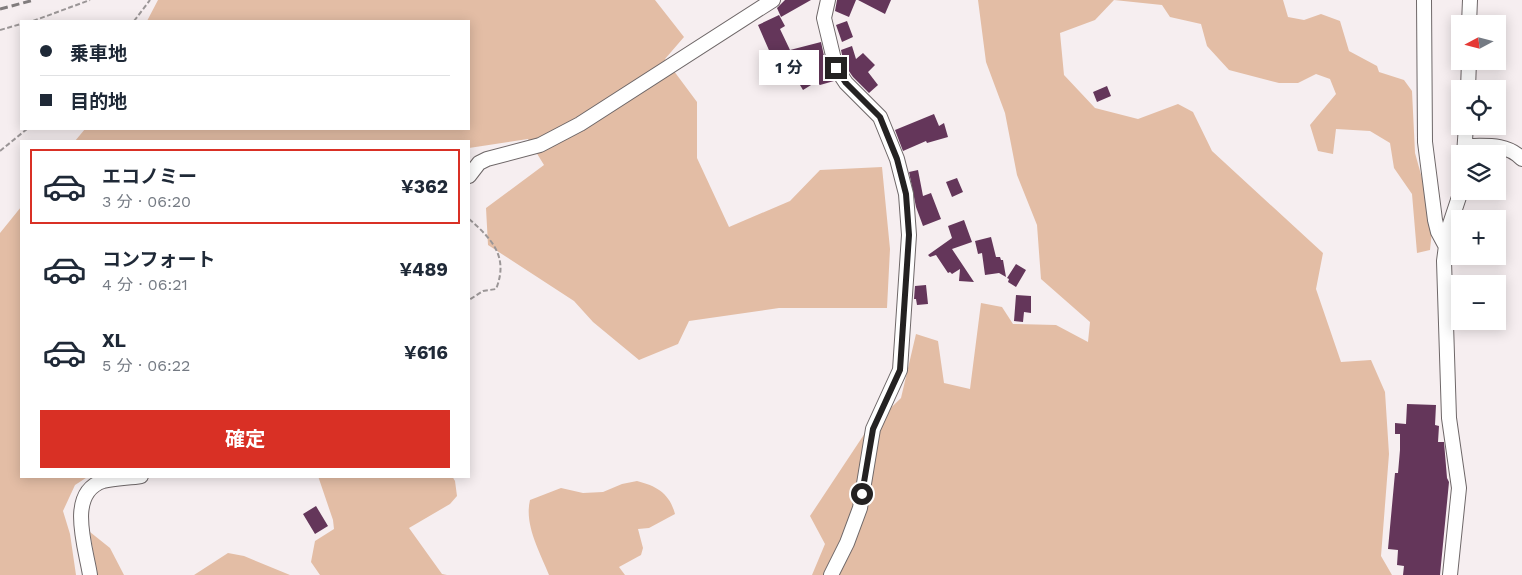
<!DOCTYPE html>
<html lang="ja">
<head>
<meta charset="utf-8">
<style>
  body { margin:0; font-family:"Work Sans","Noto Sans JP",sans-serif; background:#f6f6f7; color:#1f2937; height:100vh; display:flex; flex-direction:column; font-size:19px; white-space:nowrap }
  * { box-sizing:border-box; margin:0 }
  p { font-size:16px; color:#747a83 }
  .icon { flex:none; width:28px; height:28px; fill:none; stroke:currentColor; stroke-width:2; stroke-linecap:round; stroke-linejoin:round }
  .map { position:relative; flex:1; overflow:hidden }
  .panel { position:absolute; left:20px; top:140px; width:450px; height:338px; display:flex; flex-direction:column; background:#fff; border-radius:0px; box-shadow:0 2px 12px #0003 }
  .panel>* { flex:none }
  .top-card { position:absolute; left:20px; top:20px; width:450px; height:110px; border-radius:0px; box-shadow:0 2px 12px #0003; display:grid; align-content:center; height:110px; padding:0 20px; background:#fff }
  .needle { width:32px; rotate:263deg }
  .buttons { position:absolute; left:1451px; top:15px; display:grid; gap:10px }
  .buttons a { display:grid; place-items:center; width:55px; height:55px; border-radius:0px; background:#fff; box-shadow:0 2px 12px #0003; font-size:25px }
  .end { position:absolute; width:22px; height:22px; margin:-11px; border:6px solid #242222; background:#fff; box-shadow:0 0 0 2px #fff }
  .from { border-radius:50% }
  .bubble { position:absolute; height:35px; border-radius:0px; background:#fff; box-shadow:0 2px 12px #0003; font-size:16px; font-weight:700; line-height:35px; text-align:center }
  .top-card b { display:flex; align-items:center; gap:18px; height:48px; font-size:19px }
  .top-card b+b { border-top:1px solid #e0e1e3 }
  .top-card i { width:12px; height:12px; background:#1f2937 }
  ul { padding:9px 0 0; list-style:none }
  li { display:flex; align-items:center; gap:15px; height:75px; margin:0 10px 8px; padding:0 10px; border:2px solid transparent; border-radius:0px }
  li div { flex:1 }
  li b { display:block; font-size:19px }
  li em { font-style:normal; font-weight:700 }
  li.selected { border-color:#d93025 }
  li>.icon { width:45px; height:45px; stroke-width:1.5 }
  .primary-button { display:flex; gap:10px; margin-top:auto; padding:10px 20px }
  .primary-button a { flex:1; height:58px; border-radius:0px; background:#d93025; color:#fff; font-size:20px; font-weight:700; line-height:58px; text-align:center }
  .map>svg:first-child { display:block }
  .green { fill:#e3bda5 }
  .building { fill:#64365a }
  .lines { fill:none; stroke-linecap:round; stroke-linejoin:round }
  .minor-casing { stroke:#6e6768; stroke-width:16 }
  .path { stroke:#9b9697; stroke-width:2; stroke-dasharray:5 2.5; stroke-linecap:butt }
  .minor { stroke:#fff; stroke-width:14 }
  .rail { stroke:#817c7d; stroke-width:3; stroke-dasharray:8 4; stroke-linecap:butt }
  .route { stroke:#242222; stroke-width:6 }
</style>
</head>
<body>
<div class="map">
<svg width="1522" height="575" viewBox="0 0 1522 575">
  <rect width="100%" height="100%" fill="#f6eef0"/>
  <path class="green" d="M158 0H655L684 37 665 59 697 102V158L729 227 790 201 820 170 882 167 890 249 887 308H779L689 321 678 344 639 360 593 322 574 301 488 245 486 208 544 165 528 139 469 148V141H75L85 129H469V21H147Z
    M978 0H1283L1288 17 1304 20 1321 14 1340 21 1349 51 1377 66 1379 72 1404 80 1412 91 1415 153 1425 189 1432 231 1430 250 1417 253 1412 194 1394 168 1390 143 1370 131 1336 129 1333 154 1318 151 1310 125 1336 94 1330 79 1316 74 1298 83H1279L1229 70 1207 46 1201 24 1170 17 1162 5 1114 0 1095 20 1060 33 1064 75 1095 108 1138 119 1178 104 1193 112 1212 151 1323 253 1316 289 1341 362 1371 360 1385 392 1389 454 1381 556 1392 575H812L825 544 810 516 865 433 901 398 916 334 938 341 944 383 970 389 981 303 1002 307 1013 324 1056 325 1088 342 1090 322 1041 279 1037 225 1017 175 1005 113 986 62Z
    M21 207V476H89L75 485 63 511 70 534 76 575H0V233Z
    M318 476H452L455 481 457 496 450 504 409 528 442 574 447 575H320L311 562 315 541 334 529 333 520Z
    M637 481C657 486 670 494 675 514L649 528 638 529 643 548 641 555 619 567 625 575H549C540 552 524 525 530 500L561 488 583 493 603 492 622 484Z
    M90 532 110 548 124 575H97Z
    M228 553 244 556 290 575H194Z"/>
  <path class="building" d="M785 0H811L781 17 777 8Z
    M837 0H856L849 17 835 11Z
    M858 0H891L885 14Z
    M779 15 785 26 780 29 790 50 821 42 827 70 834 81 820 85 816 82 803 90 785 60 775 64 758 25Z
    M847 21 853 37 842 42 836 25Z
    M852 46 856 59 863 53 875 65 868 72 878 85 869 93 853 77 844 64 841 50Z
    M1107 86 1111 96 1097 102 1093 92Z
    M934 114 939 126 944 123 948 137 927 143 926 141 903 151 895 130Z
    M918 170 923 196 931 193 941 219 923 226 916 207 909 172Z
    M957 178 963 192 952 197 946 182Z
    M964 220 972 242 952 249 974 282 959 281 960 269 952 274 950 272 948 273 936 255 930 257 928 255 952 238 948 226Z
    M991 237 996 257H1000L1001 260H1003L1006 277 999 273 985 275 982 253 978 254 975 241Z
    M1016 264 1026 270 1016 287 1008 282 1009 279 1007 278Z
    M926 285 928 304 917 305 916 299H914L915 286Z
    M1016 295 1031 296V313L1024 312 1023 322 1014 321Z
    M1407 404 1436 405 1435 425 1439 426 1438 442H1444L1447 478 1449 482 1440 575H1403L1404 566 1397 565 1398 550 1388 549 1395 473H1398L1400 450V434H1395V423L1406 424Z
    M316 506 328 526 315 534 303 514Z"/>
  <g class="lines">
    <defs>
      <path id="minor" d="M828 0 824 18 836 68 846 83 880 117 897 159 906 194 909 235 900 370 873 429 860 508 847 543 831 575
        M1424 0 1425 142 1435 220 1438 232 1445 245
        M1469 24 1470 0
        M1468 89 1469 61
        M1465 146C1486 146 1507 143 1522 159
        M1464 154 1466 126
        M469 176 479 163 487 159 540 145 580 124 773 0
        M90 575C86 548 66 493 103 481 115 478 129 478 141 476
        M1450 575 1459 488 1449 418 1444 261 1448 230 1461 191"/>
    </defs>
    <use href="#minor" class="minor-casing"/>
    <path class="path" d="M33 21 90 0
      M134 21 150 0
      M0 30 21 24
      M0 151 27 129
      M469 219C492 239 509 257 496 289L483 291 469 300"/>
    <use href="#minor" class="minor"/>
    <path class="rail" d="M0 9 34 0"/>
  </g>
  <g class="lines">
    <path class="route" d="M836 68 846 83 880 117 897 159 906 194 909 235 900 370 873 429 862 494"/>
  </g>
</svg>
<div class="buttons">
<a><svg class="needle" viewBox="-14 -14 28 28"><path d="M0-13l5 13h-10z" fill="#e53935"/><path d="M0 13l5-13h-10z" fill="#747a83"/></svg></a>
<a><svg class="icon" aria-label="locate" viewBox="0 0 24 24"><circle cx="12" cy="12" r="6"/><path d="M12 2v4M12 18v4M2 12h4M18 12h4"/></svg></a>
<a><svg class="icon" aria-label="layers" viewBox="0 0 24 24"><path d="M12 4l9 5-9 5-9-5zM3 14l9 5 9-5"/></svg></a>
<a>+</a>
<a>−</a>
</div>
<i class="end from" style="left:862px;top:494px"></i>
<i class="end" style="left:836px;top:68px"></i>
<div class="bubble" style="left:759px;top:50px;width:60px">1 分</div>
<div class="top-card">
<b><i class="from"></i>乗車地</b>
<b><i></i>目的地</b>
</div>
<section class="panel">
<ul>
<li class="selected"><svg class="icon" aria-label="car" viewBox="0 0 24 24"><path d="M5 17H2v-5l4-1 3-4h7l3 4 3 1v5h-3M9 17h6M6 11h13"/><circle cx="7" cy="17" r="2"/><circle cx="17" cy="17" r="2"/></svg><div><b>エコノミー</b><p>3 分 · 06:20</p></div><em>¥362</em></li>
<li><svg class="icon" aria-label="car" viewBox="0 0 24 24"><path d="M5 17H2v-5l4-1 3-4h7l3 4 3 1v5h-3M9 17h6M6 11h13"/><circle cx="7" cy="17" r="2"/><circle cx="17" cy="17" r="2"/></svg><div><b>コンフォート</b><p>4 分 · 06:21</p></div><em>¥489</em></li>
<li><svg class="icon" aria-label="car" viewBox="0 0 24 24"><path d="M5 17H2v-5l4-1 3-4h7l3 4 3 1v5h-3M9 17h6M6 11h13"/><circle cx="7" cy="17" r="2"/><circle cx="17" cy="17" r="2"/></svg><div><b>XL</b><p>5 分 · 06:22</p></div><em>¥616</em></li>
</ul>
<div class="primary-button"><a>確定</a></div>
</section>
</div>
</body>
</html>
